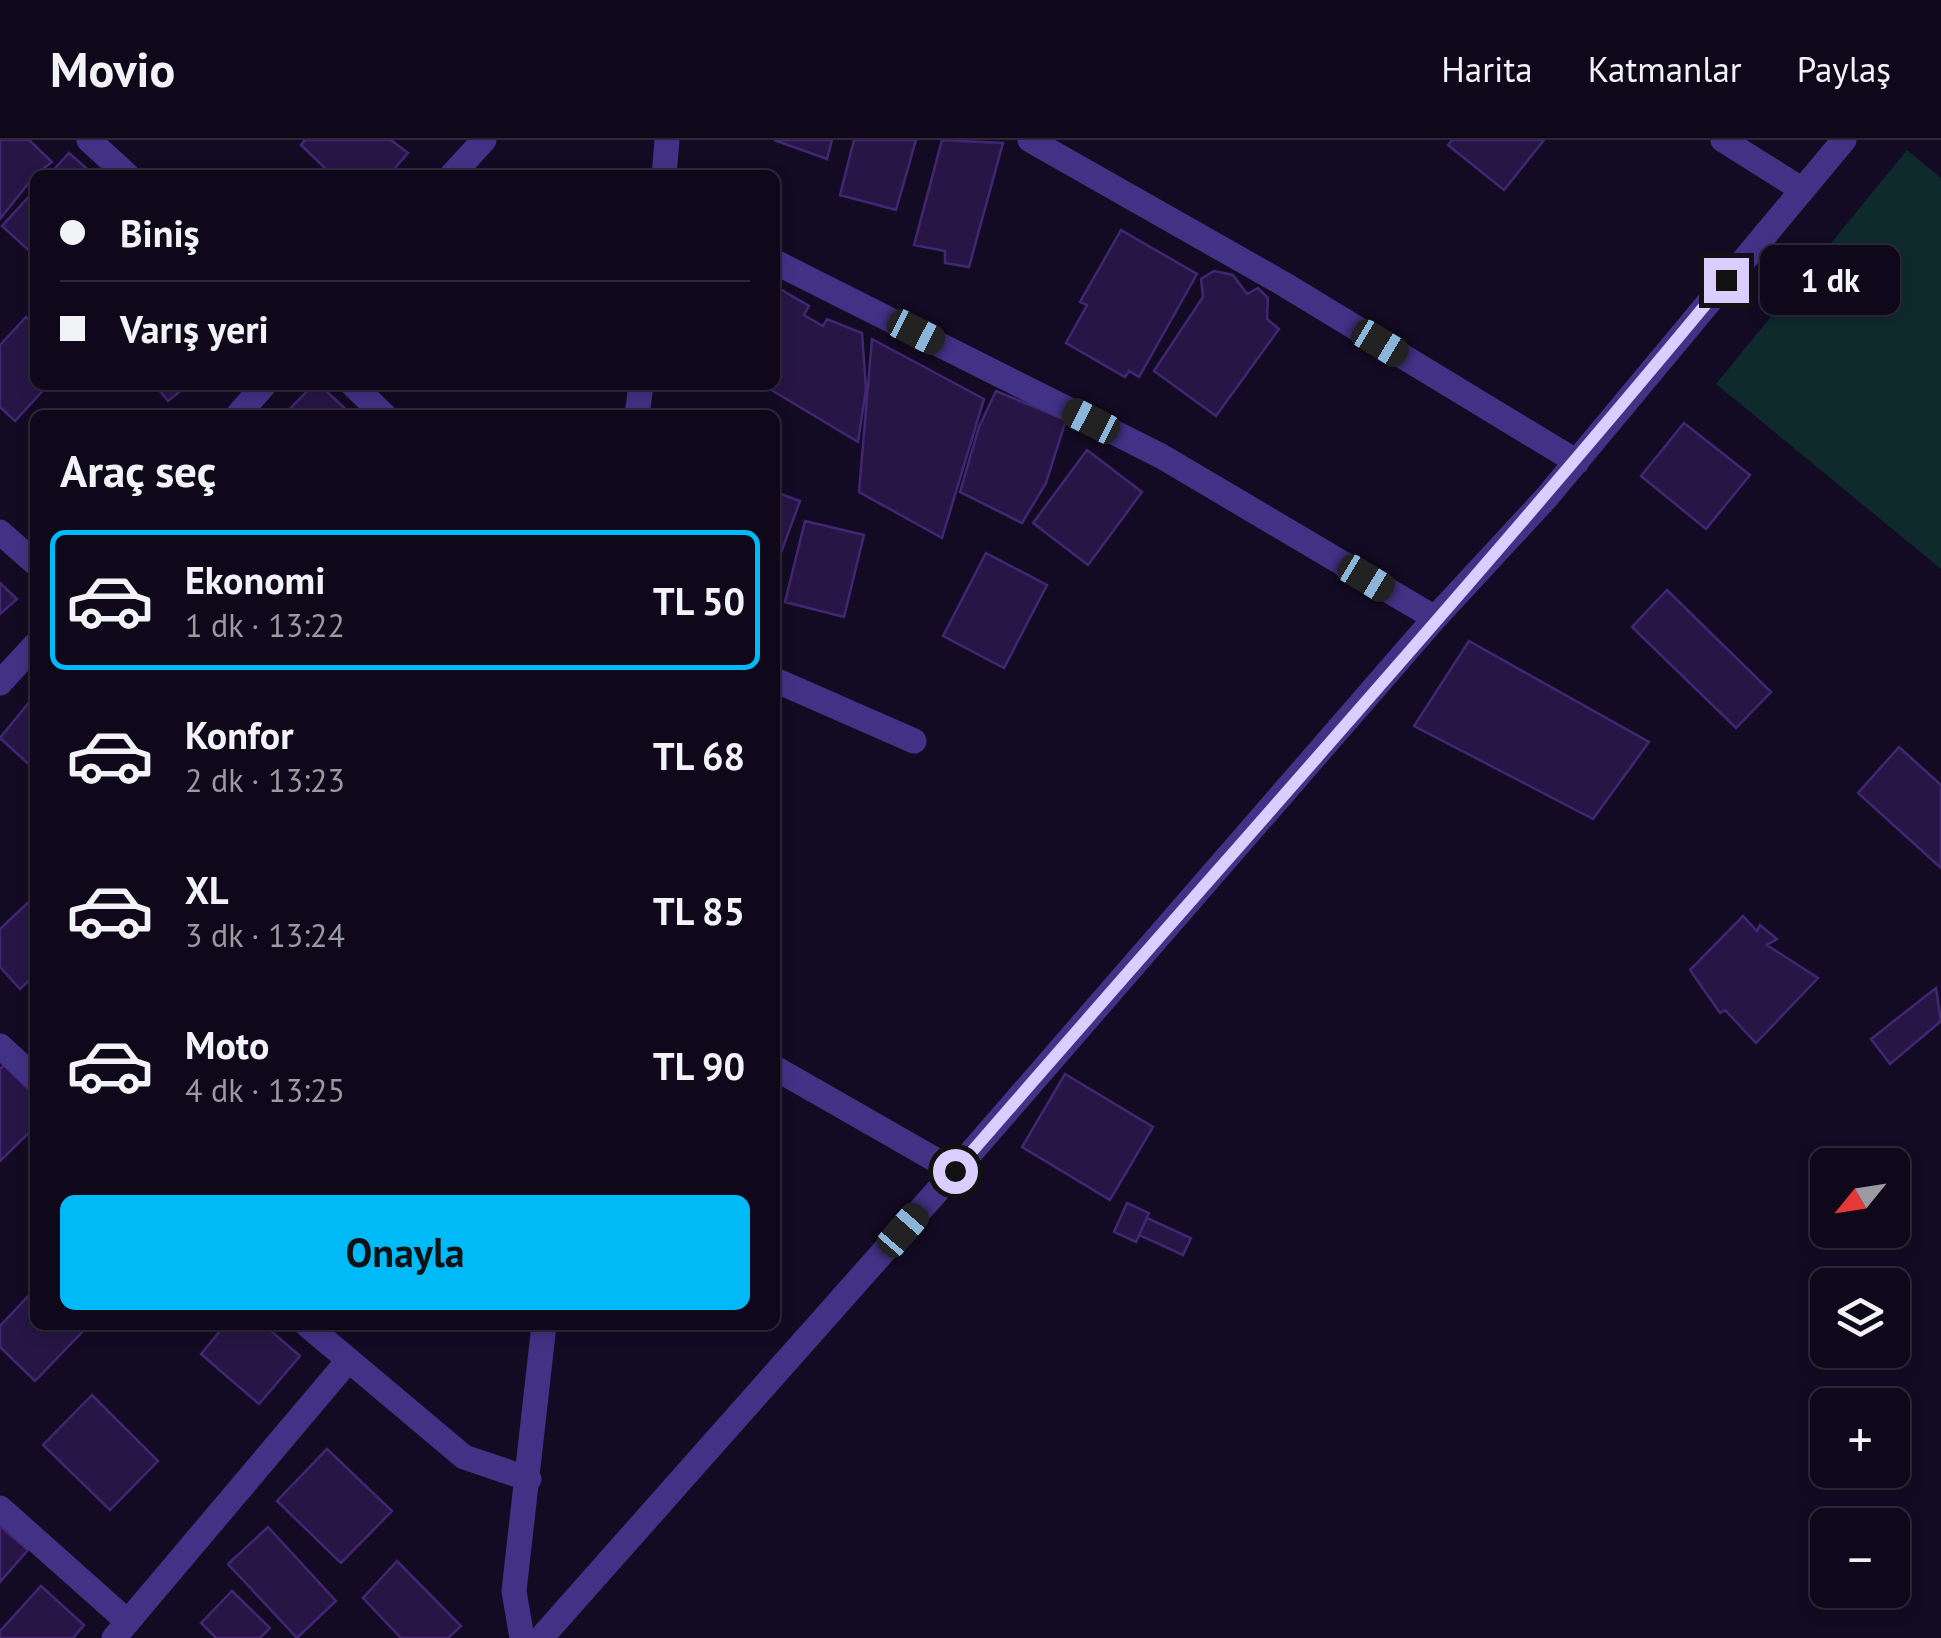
<!DOCTYPE html>
<html lang="tr">
<head>
<meta charset="utf-8">
<style>
  body { margin:0; font-family:"PT Sans",sans-serif; background:#1c1627; color:#f1f3f6; height:100vh; display:flex; flex-direction:column; font-size:38px; white-space:nowrap }
  * { box-sizing:border-box; margin:0 }
  p { font-size:32px; color:#9b9aa2 }
  .icon { flex:none; width:55px; height:55px; fill:none; stroke:currentColor; stroke-width:2; stroke-linecap:round; stroke-linejoin:round }
  .map { position:relative; flex:1; overflow:hidden }
  .drawer { position:absolute; left:30px; top:270px; width:750px; height:920px; display:flex; flex-direction:column; background:#0e081a; border-radius:15px; box-shadow:0 5px 15px #0003,0 0 0 2px #2e2939 }
  .drawer>* { flex:none }
  .hud { position:absolute; left:30px; top:30px; width:750px; height:220px; border-radius:15px; box-shadow:0 5px 15px #0003,0 0 0 2px #2e2939; display:grid; align-content:center; height:220px; padding:0 30px; background:#0e081a }
  .needle { width:65px; rotate:240deg }
  .fabs { position:absolute; left:1810px; top:1008px; display:grid; gap:20px }
  .fabs a { display:grid; place-items:center; width:100px; height:100px; border-radius:15px; background:#0e081a; box-shadow:0 5px 15px #0003,0 0 0 2px #2e2939; font-size:50px }
  .end { position:absolute; width:45px; height:45px; margin:-22px; border:12px solid #dacdff; background:#111; box-shadow:0 0 0 5px #111 }
  .from { border-radius:50% }
  .bubble { position:absolute; height:70px; border-radius:15px; background:#0e081a; box-shadow:0 5px 15px #0003,0 0 0 2px #2e2939; font-size:32px; font-weight:600; line-height:70px; text-align:center }
  .car { position:absolute; width:30px; height:60px; margin:-30px -15px; border-radius:12px; box-shadow:0 0 8px 2px #0007; background:linear-gradient(#222 24%,#8ab4d8 0 40%,#222 0 76%,#8ab4d8 0 86%,#222 0) }
  .hud b { display:flex; align-items:center; gap:35px; height:95px; font-size:38px }
  .hud b+b { border-top:2px solid #2e2939 }
  .hud i { width:25px; height:25px; background:#f1f3f6 }
  ul { padding:0; list-style:none }
  li { display:flex; align-items:center; gap:30px; height:140px; margin:0 20px 15px; padding:0 10px; border:5px solid transparent; border-radius:15px }
  li div { flex:1 }
  li b { display:block; font-size:38px }
  li em { font-style:normal; font-weight:600 }
  li.selected { border-color:#00baf8 }
  li>.icon { width:90px; height:90px; stroke-width:1.5 }
  h2 { padding:0 30px; font-size:45px; line-height:120px }
  .primary-button { display:flex; gap:20px; margin-top:auto; padding:20px 30px }
  .primary-button a { flex:1; height:115px; border-radius:15px; background:#00baf8; color:#111; font-size:40px; font-weight:600; line-height:115px; text-align:center }
  header { display:flex; align-items:center; gap:60px; box-sizing:border-box; height:140px; padding:0 50px; background:#0e081a; border-bottom:2px solid #2e2939 }
  header strong { font-size:48px }
  nav { display:flex; gap:55px; margin-inline-start:auto; font-size:35px }
  .map>svg:first-child { display:block }
  .green { fill:#0e2a2d }
  .building { fill:#271645; stroke:#412673; stroke-width:2.5 }
  .lines { fill:none; stroke-linecap:round; stroke-linejoin:round }
  .minor { stroke:#423286; stroke-width:25 }
  .route { stroke:#dacdff; stroke-width:12 }
</style>
</head>
<body>
<header>
<strong>Movio</strong>
<nav><a>Harita</a><a>Katmanlar</a><a>Paylaş</a></nav>
</header>
<div class="map">
<svg width="1941" height="1498" viewBox="0 0 1941 1498">
  <rect width="100%" height="100%" fill="#130b23"/>
  <path class="green" d="M1907 10 1941 38V429L1716 244Z"/>
  <path class="building" d="M0 0H29L52 22 35 35 0 79Z
    M305 0H391L408 13 389 35H332L301 5Z
    M774 0H832L827 19Z
    M854 0H916L896 70 840 55Z
    M942 0 1003 3 969 127 945 123V111L914 105Z
    M1452 0H1544L1504 50 1448 5Z
    M69 13 94 35H49Z
    M35 50V116L2 86Z
    M1121 90 1197 134 1139 237 1129 231 1125 237 1066 203 1087 165 1080 162Z
    M1214 131 1233 135 1247 154 1258 148 1268 158 1267 179 1279 189 1216 276 1154 231 1203 157 1201 139Z
    M775 146 809 166 804 175 823 186 827 179 862 193 866 249 858 302 763 245H775Z
    M26 177 35 186V245H48L15 281 0 267V205Z
    M872 199 984 259 942 398 859 352Z
    M155 245H188L168 261Z
    M313 245H320L352 275H284Z
    M996 251 1066 280 1046 343 1022 383 960 352 979 287Z
    M1684 283 1750 335 1706 389 1641 336Z
    M1087 310 1142 352 1088 425 1033 383Z
    M775 352 800 361 775 429Z
    M805 381 864 395 844 477 785 462Z
    M986 413 1047 445 1004 528 943 496Z
    M0 443 17 459 0 474Z
    M1667 450 1771 552 1736 588 1632 487Z
    M1469 501 1649 602 1593 679 1414 586Z
    M35 555V630L0 598Z
    M1899 607 1941 645V728L1858 653Z
    M35 756V835L20 849 0 827V789Z
    M1743 776 1757 791 1760 785 1777 799 1767 805 1818 838 1756 903 1725 870 1720 873 1690 830Z
    M1936 848 1941 881 1890 924 1871 899Z
    M4 925 35 956V987L0 1021V929Z
    M1065 934 1153 987 1110 1060 1022 1007Z
    M1127 1063 1149 1073 1136 1102 1114 1092Z
    M1147 1078 1191 1098 1183 1115 1139 1095Z
    M35 1149V1185L86 1188 35 1241 0 1207V1186Z
    M225 1185H264L300 1216 259 1264 201 1214Z
    M92 1255 158 1321 110 1370 43 1305Z
    M327 1309 392 1371 341 1423 277 1361Z
    M0 1386 28 1410 0 1442Z
    M268 1387 336 1461 297 1498 228 1424Z
    M397 1421 461 1486 448 1498H401L363 1458Z
    M41 1446 84 1485 73 1498H0V1491Z
    M232 1451 270 1488 260 1498H216L201 1483Z"/>
  <g class="lines">
    <path class="minor" d="M89 0 127 35
      M1030 0 1282 143 1577 322
      M1723 0 1801 49
      M452 35 484 0
      M664 35 667 0
      M775 122 1161 316 1435 478
      M353 245 384 275
      M238 275 264 245
      M637 275 641 245
      M0 392 35 423
      M775 540 914 601
      M0 543 35 505
      M0 906 35 938
      M775 928 955 1031
      M307 1185 464 1317 529 1339
      M0 1368 128 1482
      M114 1498 347 1222
      M522 1498 514 1451 544 1185
      M541 1498 955 1031 1435 478 1546 358 1844 0"/>
  </g>
  <g class="lines">
    <path class="route" d="M955 1031C1212 734 1476 443 1726 140"/>
  </g>
</svg>
<div class="fabs">
<a><svg class="needle" viewBox="-14 -14 28 28"><path d="M0-13l5 13h-10z" fill="#e53935"/><path d="M0 13l5-13h-10z" fill="#9b9aa2"/></svg></a>
<a><svg class="icon" aria-label="layers" viewBox="0 0 24 24"><path d="M12 4l9 5-9 5-9-5zM3 14l9 5 9-5"/></svg></a>
<a>+</a>
<a>−</a>
</div>
<i class="end from" style="left:955px;top:1031px"></i>
<i class="end" style="left:1726px;top:140px"></i>
<div class="bubble" style="left:1760px;top:105px;width:140px">1 dk</div>
<i class="car" style="left:916px;top:192px;rotate:117deg"></i>
<i class="car" style="left:1380px;top:203px;rotate:121deg"></i>
<i class="car" style="left:1091px;top:281px;rotate:297deg"></i>
<i class="car" style="left:1366px;top:438px;rotate:121deg"></i>
<i class="car" style="left:903px;top:1090px;rotate:41deg"></i>
<div class="hud">
<b><i class="from"></i>Biniş</b>
<b><i></i>Varış yeri</b>
</div>
<section class="drawer">
<h2>Araç seç</h2>
<ul>
<li class="selected"><svg class="icon" aria-label="car" viewBox="0 0 24 24"><path d="M5 17H2v-5l4-1 3-4h7l3 4 3 1v5h-3M9 17h6M6 11h13"/><circle cx="7" cy="17" r="2"/><circle cx="17" cy="17" r="2"/></svg><div><b>Ekonomi</b><p>1 dk · 13:22</p></div><em>TL 50</em></li>
<li><svg class="icon" aria-label="car" viewBox="0 0 24 24"><path d="M5 17H2v-5l4-1 3-4h7l3 4 3 1v5h-3M9 17h6M6 11h13"/><circle cx="7" cy="17" r="2"/><circle cx="17" cy="17" r="2"/></svg><div><b>Konfor</b><p>2 dk · 13:23</p></div><em>TL 68</em></li>
<li><svg class="icon" aria-label="car" viewBox="0 0 24 24"><path d="M5 17H2v-5l4-1 3-4h7l3 4 3 1v5h-3M9 17h6M6 11h13"/><circle cx="7" cy="17" r="2"/><circle cx="17" cy="17" r="2"/></svg><div><b>XL</b><p>3 dk · 13:24</p></div><em>TL 85</em></li>
<li><svg class="icon" aria-label="car" viewBox="0 0 24 24"><path d="M5 17H2v-5l4-1 3-4h7l3 4 3 1v5h-3M9 17h6M6 11h13"/><circle cx="7" cy="17" r="2"/><circle cx="17" cy="17" r="2"/></svg><div><b>Moto</b><p>4 dk · 13:25</p></div><em>TL 90</em></li>
</ul>
<div class="primary-button"><a>Onayla</a></div>
</section>
</div>
</body>
</html>
